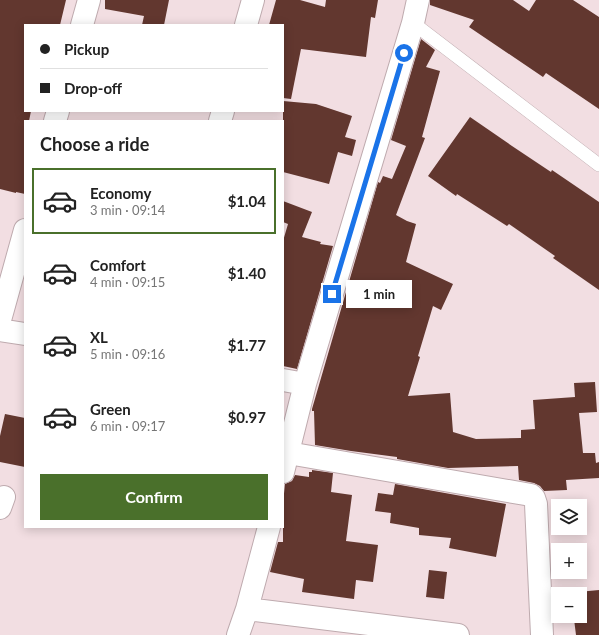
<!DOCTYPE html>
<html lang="en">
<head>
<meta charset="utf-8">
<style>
  body { margin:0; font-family:Lato,sans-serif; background:#f2f2f2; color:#222; height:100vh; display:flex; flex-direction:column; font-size:15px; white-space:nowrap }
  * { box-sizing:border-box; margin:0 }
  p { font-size:13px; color:#767676 }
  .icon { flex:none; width:22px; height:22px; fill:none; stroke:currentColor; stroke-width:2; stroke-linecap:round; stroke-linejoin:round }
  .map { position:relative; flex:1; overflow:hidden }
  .drawer { position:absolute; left:24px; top:120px; width:260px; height:408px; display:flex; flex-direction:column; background:#fff; border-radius:0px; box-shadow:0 2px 10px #0003 }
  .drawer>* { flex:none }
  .banner { position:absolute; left:24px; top:24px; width:260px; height:88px; border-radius:0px; box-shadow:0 2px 10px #0003; display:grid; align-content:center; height:88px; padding:0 16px; background:#fff }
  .fabs { position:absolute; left:551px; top:499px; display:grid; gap:8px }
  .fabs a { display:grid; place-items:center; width:36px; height:36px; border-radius:0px; background:#fff; box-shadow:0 2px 10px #0003; font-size:20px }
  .end { position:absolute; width:18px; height:18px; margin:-9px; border:5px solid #1a73e8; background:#fff; box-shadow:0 0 0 2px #fff }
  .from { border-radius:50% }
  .bubble { position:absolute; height:28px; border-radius:0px; background:#fff; box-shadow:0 2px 10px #0003; font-size:13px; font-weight:700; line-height:28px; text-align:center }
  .banner b { display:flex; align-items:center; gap:14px; height:38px; font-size:15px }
  .banner b+b { border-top:1px solid #e0e0e0 }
  .banner i { width:10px; height:10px; background:#222 }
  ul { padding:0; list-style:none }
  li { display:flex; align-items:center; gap:12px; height:66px; margin:0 8px 6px; padding:0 8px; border:2px solid transparent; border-radius:0px }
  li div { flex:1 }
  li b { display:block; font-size:15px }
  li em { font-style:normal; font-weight:700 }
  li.active { border-color:#4a702b }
  li>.icon { width:36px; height:36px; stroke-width:1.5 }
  h2 { padding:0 16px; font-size:18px; line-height:48px }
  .primary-button { display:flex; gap:8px; margin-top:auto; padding:8px 16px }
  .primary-button a { flex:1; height:46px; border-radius:0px; background:#4a702b; color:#fff; font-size:16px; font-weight:700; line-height:46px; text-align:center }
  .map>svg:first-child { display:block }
  .building { fill:#62372f }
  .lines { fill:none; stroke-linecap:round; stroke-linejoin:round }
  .service-casing { stroke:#beaaae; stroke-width:14 }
  .minor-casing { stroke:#beaaae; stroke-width:24 }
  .service { stroke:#fff; stroke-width:13 }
  .minor { stroke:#fff; stroke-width:22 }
  .route { stroke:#1a73e8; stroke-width:5 }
</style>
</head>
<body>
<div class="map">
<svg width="599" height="635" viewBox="0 0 599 635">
  <rect width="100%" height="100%" fill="#f2dee2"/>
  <path class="building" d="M0 0H66L60 25H25V111H31L29 121H25V194L16 192V193L0 189Z
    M105 0H169L164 25H142L144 16 105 9Z
    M276 0H300L325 7 326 0H378L375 18 371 17 366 57 301 49 291 99 283 98V25H269Z
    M430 0H513L529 11 536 0H573L599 17V109L546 73 543 77 469 27 474 20 430 5Z
    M421 39 435 50 426 67 440 71 422 137 425 138 396 215 407 221 416 224 406 262 453 284 441 310 433 306 418 356 420 357 408 396 450 393 453 432 476 439 521 438V430L535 429 533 400 575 397 574 383 595 382 597 412 579 413 583 453H595L596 463 599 462V478L566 480 567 490 544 491 540 486 534 483 519 480 518 466 448 468 397 459V457L351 451 315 445 314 411H312V409L378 182 380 183 383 176 392 179 406 146 391 140Z
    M283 101 316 104 352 116 345 137 356 140 352 156 338 152 329 184 283 172Z
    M470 117 512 146 551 172 552 170 599 202V290L553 258 555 256 509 224 507 226 457 194 456 196 428 176Z
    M283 201 312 212 302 237 321 242 320 244 333 246 297 369 283 366V241L288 224 283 222Z
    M5 414 25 418V467L0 462V436Z
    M312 470 333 473 331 492 352 495 346 541 378 545 373 582 356 580 354 599 302 592 304 579 270 572 278 542H283V503L285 484 292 481 295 475 309 477V472H312Z
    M395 484 506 504 496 557 449 548 451 538 419 535V528L390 523 391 513 375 511 378 493 393 495Z
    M429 570 447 572 444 599 426 597Z
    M599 590V635H576L574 619 579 618 580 616V594H578V592Z"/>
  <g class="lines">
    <defs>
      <path id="service" d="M413 23 599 165"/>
      <path id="minor" d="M82 25 89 0
        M246 25 253 0
        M55 121 58 111
        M220 121 223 111
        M0 320 25 230
        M0 330 25 334
        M283 380 305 384
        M288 453 531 495 534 498 536 504 542 635
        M283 472 305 384 413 23 418 0
        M0 508 4 497
        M247 609 458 635
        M238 635 247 609 269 527"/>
    </defs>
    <use href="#service" class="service-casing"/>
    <use href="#minor" class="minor-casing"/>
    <use href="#service" class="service"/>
    <use href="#minor" class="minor"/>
  </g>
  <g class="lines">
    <path class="route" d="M332 294 404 53"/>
  </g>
</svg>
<div class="fabs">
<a><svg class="icon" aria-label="layers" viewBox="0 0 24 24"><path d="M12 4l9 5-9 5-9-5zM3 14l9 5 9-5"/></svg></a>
<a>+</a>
<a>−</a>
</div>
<i class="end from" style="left:404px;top:53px"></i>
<i class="end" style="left:332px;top:294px"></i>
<div class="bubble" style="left:346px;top:280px;width:66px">1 min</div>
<div class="banner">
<b><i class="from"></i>Pickup</b>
<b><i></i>Drop-off</b>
</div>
<section class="drawer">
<h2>Choose a ride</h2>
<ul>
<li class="active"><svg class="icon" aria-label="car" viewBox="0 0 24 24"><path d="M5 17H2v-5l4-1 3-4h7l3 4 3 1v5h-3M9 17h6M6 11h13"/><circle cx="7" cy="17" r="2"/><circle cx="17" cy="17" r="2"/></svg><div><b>Economy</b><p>3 min · 09:14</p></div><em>$1.04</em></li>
<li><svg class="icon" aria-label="car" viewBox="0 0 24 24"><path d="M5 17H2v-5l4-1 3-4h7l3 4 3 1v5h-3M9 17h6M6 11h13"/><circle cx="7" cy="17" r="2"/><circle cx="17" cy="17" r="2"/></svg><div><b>Comfort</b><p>4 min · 09:15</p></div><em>$1.40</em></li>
<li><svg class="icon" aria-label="car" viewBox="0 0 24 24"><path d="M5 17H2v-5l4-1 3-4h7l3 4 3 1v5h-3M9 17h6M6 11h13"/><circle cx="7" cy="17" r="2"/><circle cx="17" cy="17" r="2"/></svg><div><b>XL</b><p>5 min · 09:16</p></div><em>$1.77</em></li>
<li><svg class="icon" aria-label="car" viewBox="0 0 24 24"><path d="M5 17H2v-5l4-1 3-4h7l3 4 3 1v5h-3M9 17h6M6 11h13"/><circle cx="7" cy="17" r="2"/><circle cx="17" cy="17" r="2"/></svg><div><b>Green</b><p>6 min · 09:17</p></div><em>$0.97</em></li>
</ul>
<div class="primary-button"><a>Confirm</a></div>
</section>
</div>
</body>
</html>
